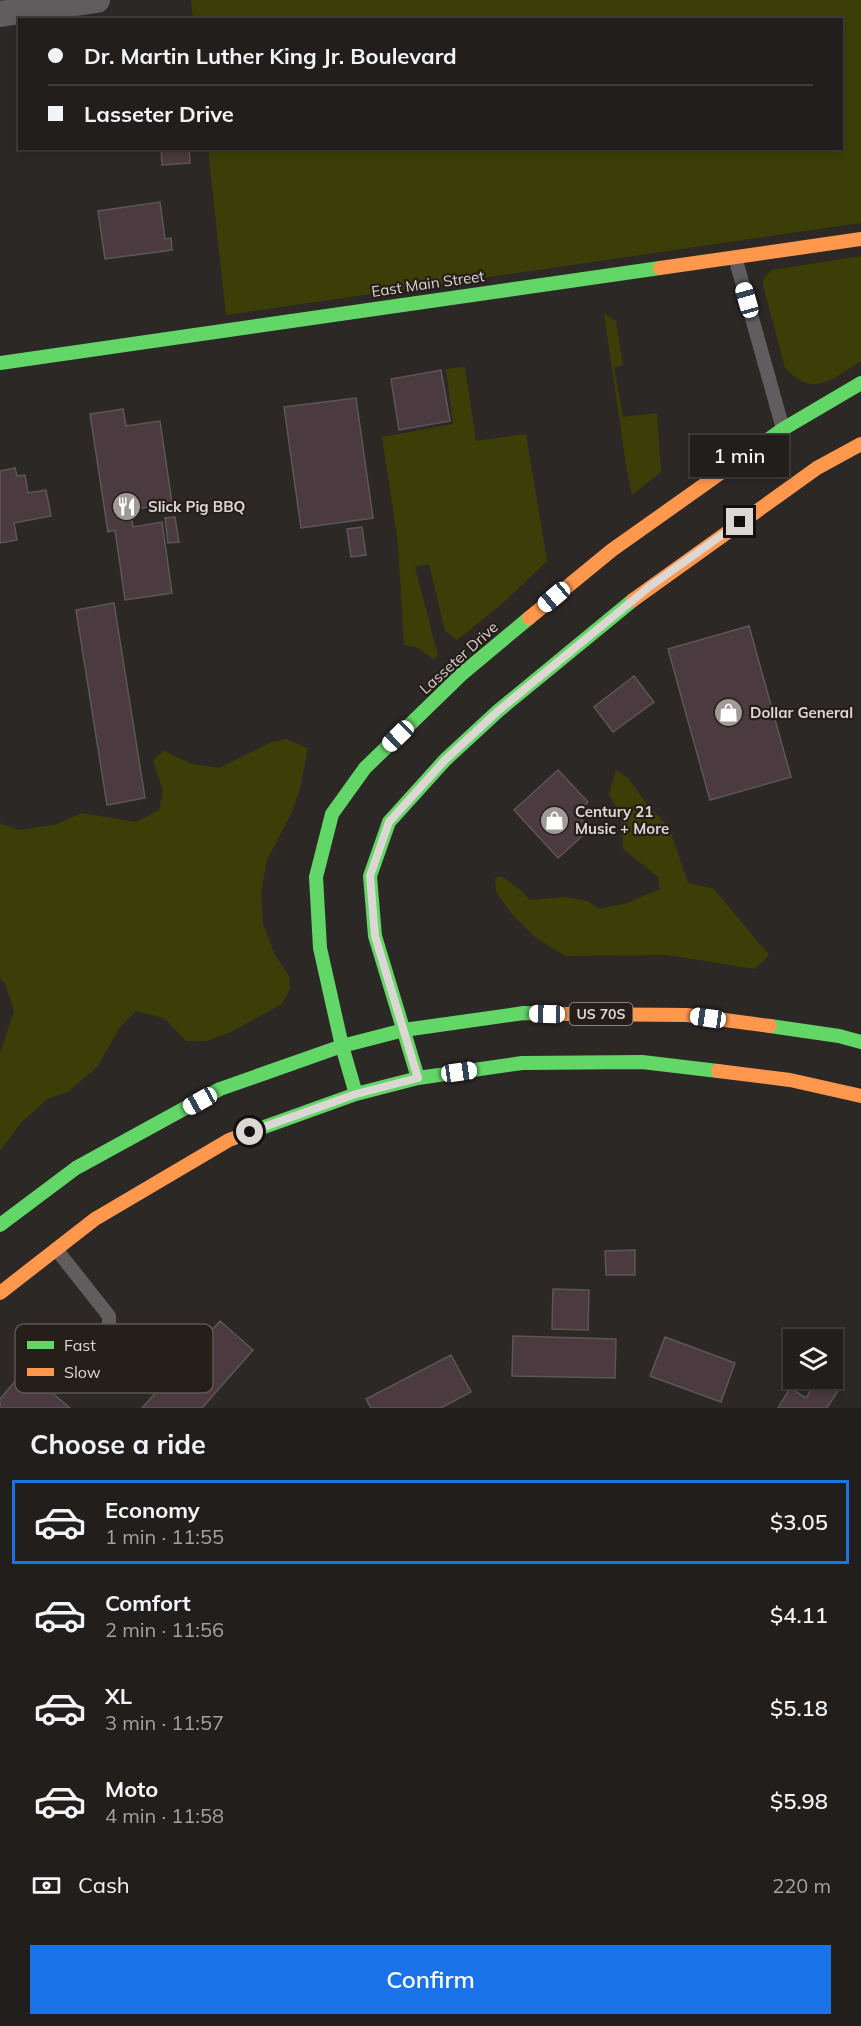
<!DOCTYPE html>
<html lang="en">
<head>
<meta charset="utf-8">
<style>
  body { margin:0; font-family:Mulish,sans-serif; background:#2d2b29; color:#f1f3f6; height:100vh; display:flex; flex-direction:column; font-size:22px; white-space:nowrap }
  * { box-sizing:border-box; margin:0 }
  p { font-size:20px; color:#a2a2a3 }
  .icon { flex:none; width:33px; height:33px; fill:none; stroke:currentColor; stroke-width:2; stroke-linecap:round; stroke-linejoin:round }
  .map { position:relative; height:1408px; overflow:hidden }
  .drawer { display:flex; flex-direction:column; background:#211e1c; flex:1 }
  .drawer>* { flex:none }
  .top-card { position:absolute; left:18px; top:18px; width:825px; height:132px; border-radius:0px; box-shadow:0 3px 9px #0003,0 0 0 2px #3e3c3b; display:grid; align-content:center; height:132px; padding:0 30px; background:#211e1c }
  .controls { position:absolute; left:783px; top:1329px; display:grid; gap:12px }
  .controls a { display:grid; place-items:center; width:60px; height:60px; border-radius:0px; background:#211e1c; box-shadow:0 3px 9px #0003,0 0 0 2px #3e3c3b; font-size:30px }
  .end { position:absolute; width:27px; height:27px; margin:-14px; border:8px solid #ddd7d4; background:#111; box-shadow:0 0 0 3px #111 }
  .from { border-radius:50% }
  .bubble { position:absolute; height:42px; border-radius:0px; background:#211e1c; box-shadow:0 3px 9px #0003,0 0 0 2px #3e3c3b; font-size:20px; font-weight:600; line-height:42px; text-align:center }
  .car { position:absolute; width:18px; height:36px; margin:-18px -9px; border-radius:8px; box-shadow:0 0 4px 2px #0007; background:linear-gradient(#fff 24%,#345 0 40%,#fff 0 76%,#345 0 86%,#fff 0) }
  .top-card b { display:flex; align-items:center; gap:21px; height:57px; font-size:22px }
  .top-card b+b { border-top:2px solid #3e3c3b }
  .top-card i { width:15px; height:15px; background:#f1f3f6 }
  ul { padding:0; list-style:none }
  li { display:flex; align-items:center; gap:18px; height:84px; margin:0 12px 9px; padding:0 18px; border:3px solid transparent; border-radius:0px }
  li div { flex:1 }
  li b { display:block; font-size:22px }
  li em { font-style:normal; font-weight:600 }
  li.current { border-color:#1a73e8 }
  li>.icon { width:54px; height:54px; stroke-width:1.5 }
  h2 { padding:0 30px; font-size:27px; line-height:72px }
  .pay { display:flex; align-items:center; gap:15px; height:66px; padding:0 30px; font-size:22px }
  .pay p { margin-inline-start:auto }
  .cta { display:flex; gap:12px; margin-top:auto; padding:12px 30px }
  .cta a { flex:1; height:69px; border-radius:0px; background:#1a73e8; color:#fff; font-size:24px; font-weight:600; line-height:69px; text-align:center }
  .map>svg:first-child { display:block }
  .green { fill:#3c3e08 }
  .building { fill:#4b3a3f; stroke:#5c5757; stroke-width:1.5 }
  .lines { fill:none; stroke-linecap:round; stroke-linejoin:round }
  .lane { stroke:#5f5d5e; stroke-width:14 }
  .street { stroke:#5f5d5e; stroke-width:26 }
  .fast { stroke:#63d668; stroke-width:14 }
  .slow { stroke:#ff974d; stroke-width:14 }
  .route { stroke:#ddd7d4; stroke-width:8 }
  .labels { text-anchor:middle; stroke-width:4.5; stroke-linejoin:round; paint-order:stroke }
  .shield { fill:#261e19; stroke:#a6a09c; stroke-width:1.5 }
  .shield-label { font-size:14px; font-weight:bold; fill:#ddd7d4 }
  .street-label { font-size:15px; fill:#ddd7d4; stroke:#261e19 }
  .poi-label { font-size:15px; font-weight:bold; fill:#ddd7d4; stroke:#261e19; text-anchor:start }
  .key { fill:#261e19; stroke:#5d5651; stroke-width:1.5 }
  .key-label { font-size:16px; fill:#ddd7d4 }
</style>
</head>
<body>
<div class="map">
<svg width="861" height="1408" viewBox="0 0 861 1408">
  <rect width="100%" height="100%" fill="#2c2826"/>
  <path class="green" d="M191 0H861V223L226 315 208 149 842 148V20H193Z
    M861 256V361C832 379 814 399 785 368L763 285 764 277 772 270Z
    M604 313 616 321 623 365 614 367 623 417 657 413 661 472 632 495 626 465Z
    M465 367 476 441 526 434 547 561 502 604 457 640 445 631 429 564 415 567 438 656 433 659 416 647 404 645 398 543 382 437 453 424 446 369Z
    M286 739 308 748 300 789 291 814 267 860 261 892 263 924 275 955 289 976 290 988 282 1004 231 1032 206 1041H186L164 1018 136 1011 120 1027 98 1066 69 1091 46 1100 20 1124 0 1151V1053L14 1011 5 983 0 978V823L19 830 54 825 82 813 136 822 159 810 163 791 153 760 164 751 192 764 219 768 272 742Z
    M616 770 628 778 649 807 669 827 688 883 714 889 769 955 755 969 667 955 565 956 535 937 511 913 496 892 495 878 501 876 518 888 530 900 565 897 588 901 599 909 627 903 660 889 658 877 623 849 621 817 609 794Z"/>
  <path class="building" d="M161 148H189L190 163 162 165Z
    M160 202 165 239 171 238 172 250 105 259 98 211Z
    M441 370 450 421 399 430 391 379Z
    M356 398 373 518 301 528 284 407Z
    M123 409 126 426 160 421 172 503 130 510 133 527 162 522 172 593 125 600 115 530 108 532 90 414Z
    M15 468 17 476 25 475 28 493 46 490 51 516 14 523 17 540 0 543V471Z
    M175 517 179 542 168 543 165 518Z
    M362 527 366 555 351 557 347 529Z
    M114 603 145 798 107 805 76 610Z
    M749 626 791 777 710 800 668 649Z
    M634 676 654 702 613 732 594 707Z
    M558 770 588 802 576 814 590 829 558 858 514 810Z
    M635 1250V1275H606L605 1251Z
    M553 1289 589 1290 588 1330 552 1329Z
    M220 1321 253 1350 202 1408H142Z
    M513 1336 616 1339 615 1378 512 1376Z
    M665 1337 735 1363 721 1402 650 1376Z
    M451 1355 471 1392 441 1408H371L366 1399Z
    M25 1370 70 1408H3L0 1406V1399Z
    M832 1376 843 1383 827 1408H778L790 1388 806 1398 818 1378H832Z"/>
  <g class="lines">
    <path class="lane" d="M735 257 783 429
      M56 1249 109 1316C110 1332 105 1343 95 1355"/>
    <path class="street" d="M0 14 97 0"/>
    <path class="fast" d="M0 363 660 268
      M763 443 783 429 861 383
      M770 1026 839 1036 861 1042
      M418 1078 375 936 370 876 389 822 445 760 498 711 633 600
      M356 1094 342 1046 320 948 316 877 332 814 365 768 463 673 529 618
      M250 1132 356 1094 418 1078 522 1063 642 1062 718 1071
      M0 1225 76 1168 220 1089 342 1046 404 1030 524 1013 567 1014"/>
    <path class="slow" d="M660 268 861 239
      M633 600 817 468 861 444
      M529 618 612 550 763 443
      M567 1014 687 1015 770 1026
      M718 1071 790 1080 861 1096
      M0 1293 95 1219 229 1140 250 1132"/>
  </g>
  <g class="lines">
    <path class="route" d="M250 1132 356 1094 418 1078 375 936 370 876 389 822 445 760 498 711 649 587 740 522"/>
  </g>
  <defs>
    <symbol id="restaurant-disc" viewBox="-11 -11 22 22"><circle r="9.5" fill="#9f9a97" stroke="#261e19"/><path d="M-5-6h1v4h1v-4h1v4h1v-4h1v5L-1.5 .5V6h-2V.5L-5-1ZM5-6V6H3V1.5H1.5Q1.5-4 5-6Z" fill="#fff"/></symbol>
    <symbol id="shop-disc" viewBox="-11 -11 22 22"><circle r="9.5" fill="#9f9a97" stroke="#261e19"/><path d="M-5-2.5h2.3a2.7 3.5 0 0 1 5.4 0H5L5.5 6h-11ZM-1.5-2.5h3a1.5 2.3 0 0 0-3 0Z" fill="#fff"/></symbol>
  </defs>
  <g fill-rule="evenodd">
    <use href="#restaurant-disc" x="110" y="490" width="33" height="33"/>
    <use href="#shop-disc" x="712" y="696" width="33" height="33"/>
    <use href="#shop-disc" x="538" y="804" width="33" height="33"/>
  </g>
  <g class="labels">
    <rect class="shield" x="569.5" y="1003" width="63" height="22" rx="4.5"/>
    <g class="shield-label">
      <text x="601" y="1019">US 70S</text>
    </g>
    <g class="street-label">
      <text transform="translate(428 284) rotate(-8)" y="5">East Main Street</text>
      <text transform="translate(459 658) rotate(-42)" y="5">Lasseter Drive</text>
    </g>
    <g class="poi-label">
      <text x="148" y="512">Slick Pig BBQ</text>
      <text x="750" y="718">Dollar General</text>
      <text x="575" y="817">Century 21<tspan x="575" dy="17">Music + More</tspan></text>
    </g>
  </g>
  <rect x="15" y="1324" width="198" height="69" rx="9" class="key"/>
  <rect x="27" y="1341" width="27" height="8" fill="#63d668"/>
  <rect x="27" y="1368" width="27" height="8" fill="#ff974d"/>
  <g class="key-label">
    <text x="64" y="1351">Fast</text>
    <text x="64" y="1378">Slow</text>
  </g>
</svg>
<div class="controls">
<a><svg class="icon" aria-label="layers" viewBox="0 0 24 24"><path d="M12 4l9 5-9 5-9-5zM3 14l9 5 9-5"/></svg></a>
</div>
<i class="end from" style="left:250px;top:1132px"></i>
<i class="end" style="left:740px;top:522px"></i>
<div class="bubble" style="left:690px;top:435px;width:99px">1 min</div>
<i class="car" style="left:747px;top:300px;rotate:344deg"></i>
<i class="car" style="left:554px;top:597px;rotate:230deg"></i>
<i class="car" style="left:398px;top:736px;rotate:226deg"></i>
<i class="car" style="left:547px;top:1014px;rotate:271deg"></i>
<i class="car" style="left:708px;top:1018px;rotate:278deg"></i>
<i class="car" style="left:459px;top:1072px;rotate:82deg"></i>
<i class="car" style="left:200px;top:1101px;rotate:241deg"></i>
<div class="top-card">
<b><i class="from"></i>Dr. Martin Luther King Jr. Boulevard</b>
<b><i></i>Lasseter Drive</b>
</div>
</div>
<section class="drawer">
<h2>Choose a ride</h2>
<ul>
<li class="current"><svg class="icon" aria-label="car" viewBox="0 0 24 24"><path d="M5 17H2v-5l4-1 3-4h7l3 4 3 1v5h-3M9 17h6M6 11h13"/><circle cx="7" cy="17" r="2"/><circle cx="17" cy="17" r="2"/></svg><div><b>Economy</b><p>1 min · 11:55</p></div><em>$3.05</em></li>
<li><svg class="icon" aria-label="car" viewBox="0 0 24 24"><path d="M5 17H2v-5l4-1 3-4h7l3 4 3 1v5h-3M9 17h6M6 11h13"/><circle cx="7" cy="17" r="2"/><circle cx="17" cy="17" r="2"/></svg><div><b>Comfort</b><p>2 min · 11:56</p></div><em>$4.11</em></li>
<li><svg class="icon" aria-label="car" viewBox="0 0 24 24"><path d="M5 17H2v-5l4-1 3-4h7l3 4 3 1v5h-3M9 17h6M6 11h13"/><circle cx="7" cy="17" r="2"/><circle cx="17" cy="17" r="2"/></svg><div><b>XL</b><p>3 min · 11:57</p></div><em>$5.18</em></li>
<li><svg class="icon" aria-label="car" viewBox="0 0 24 24"><path d="M5 17H2v-5l4-1 3-4h7l3 4 3 1v5h-3M9 17h6M6 11h13"/><circle cx="7" cy="17" r="2"/><circle cx="17" cy="17" r="2"/></svg><div><b>Moto</b><p>4 min · 11:58</p></div><em>$5.98</em></li>
</ul>
<div class="pay"><svg class="icon" aria-label="cash" viewBox="0 0 24 24"><path d="M3 7h18v10H3z"/><circle cx="12" cy="12" r="2"/></svg>Cash<p>220 m</p></div>
<div class="cta"><a>Confirm</a></div>
</section>
</body>
</html>
